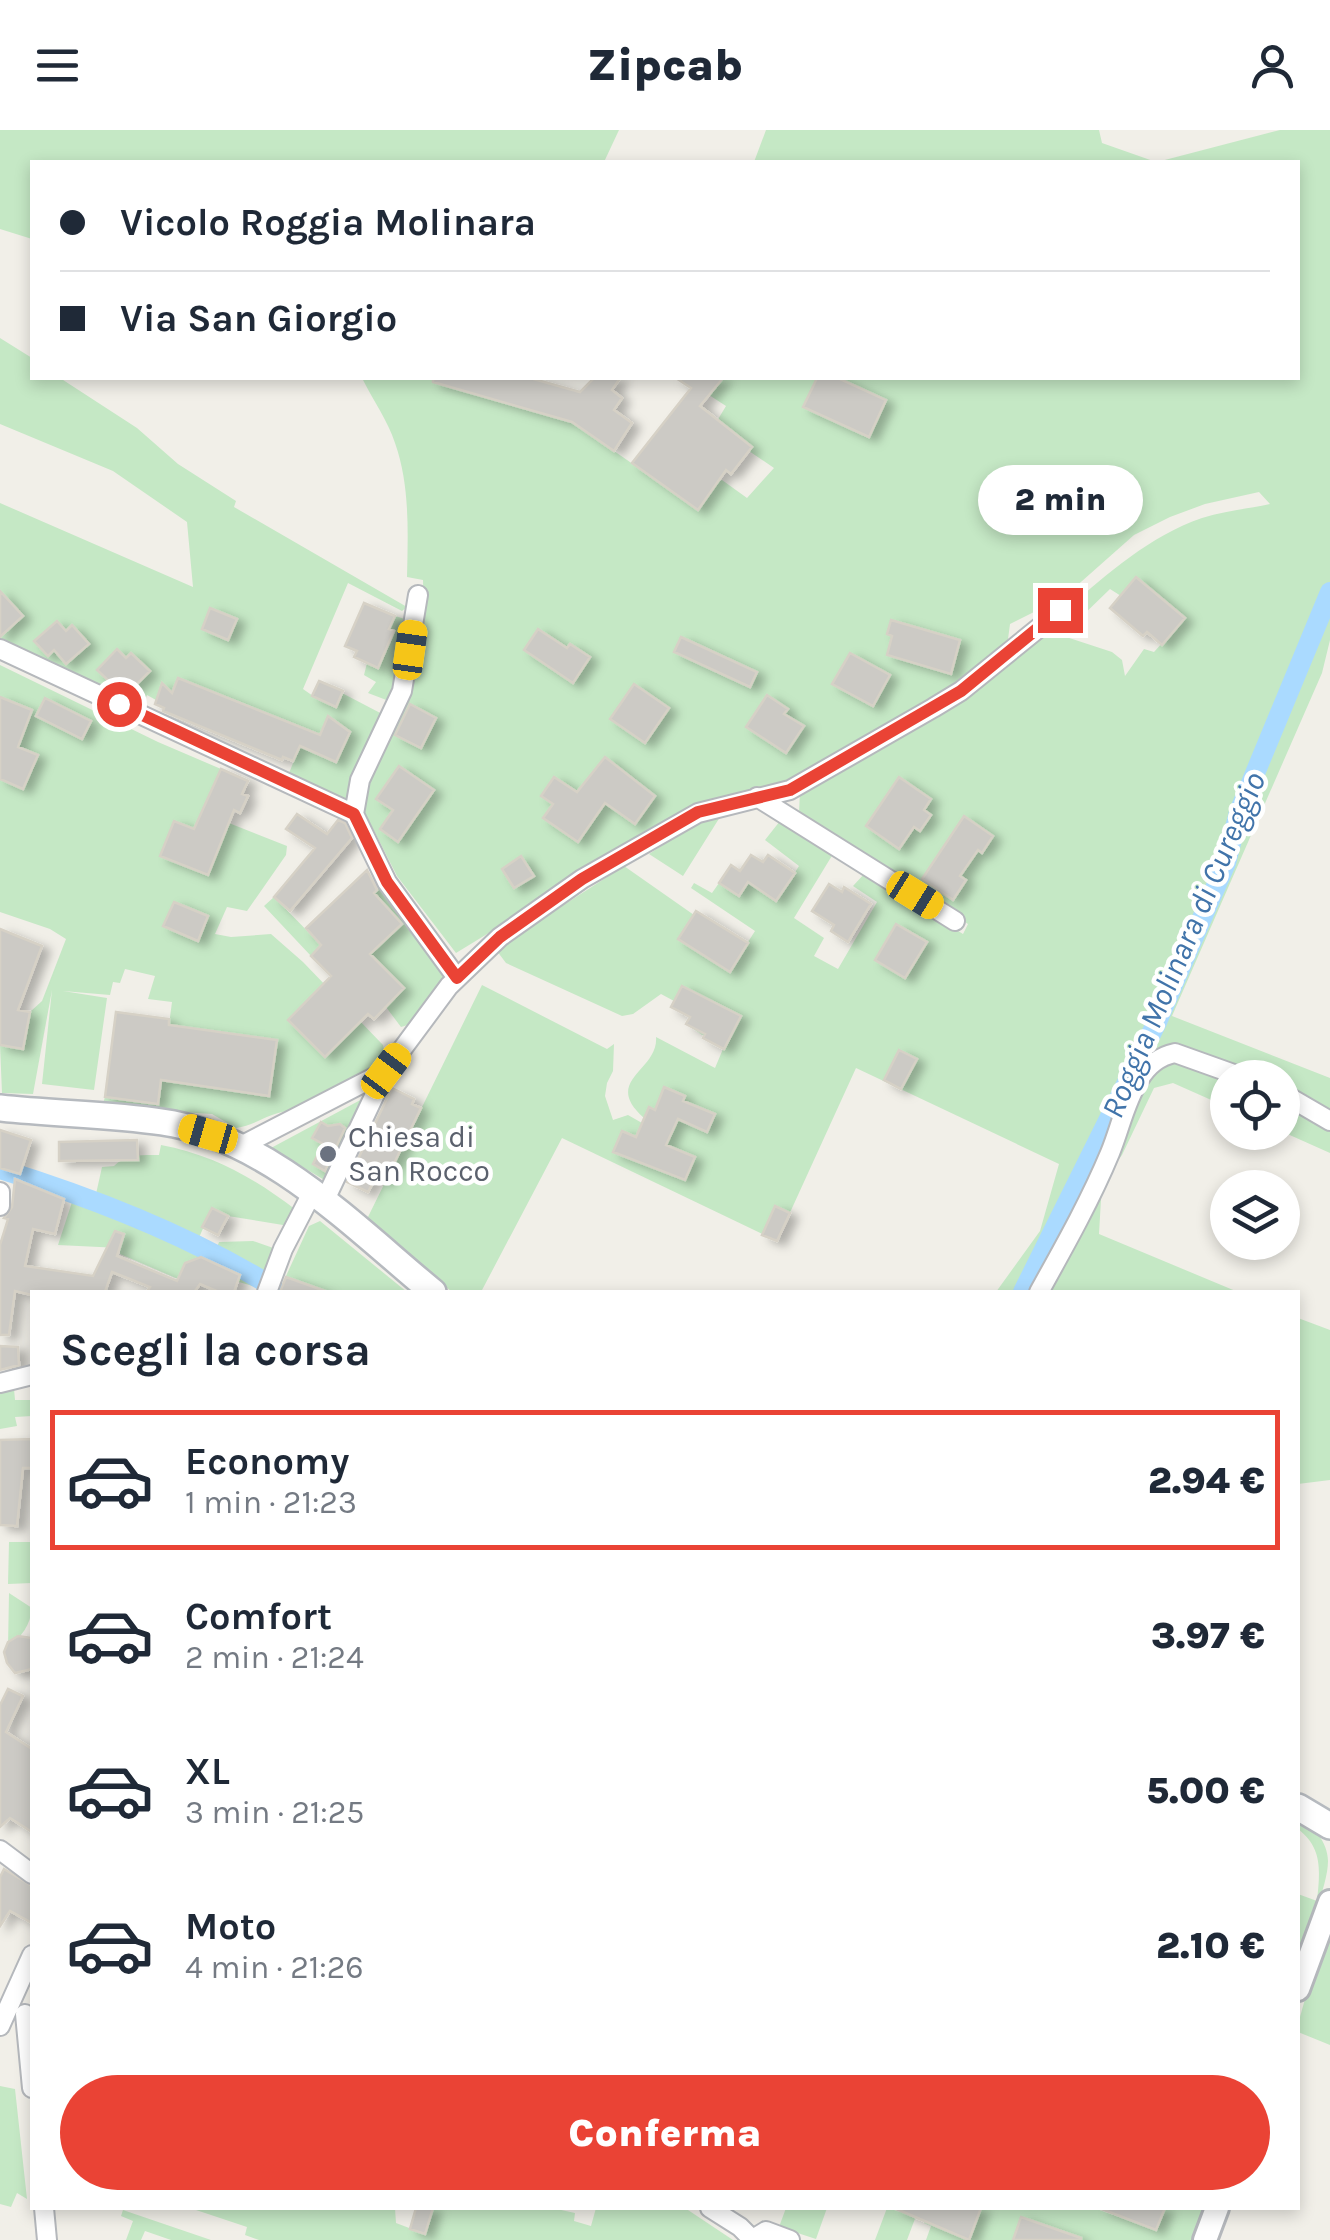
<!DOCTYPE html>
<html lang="it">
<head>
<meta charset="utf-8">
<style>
  body { margin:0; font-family:Karla,sans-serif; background:#f6f6f7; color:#1f2937; height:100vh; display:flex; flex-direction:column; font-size:38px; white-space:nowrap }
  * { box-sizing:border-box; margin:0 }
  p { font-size:32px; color:#747a83 }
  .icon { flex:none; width:55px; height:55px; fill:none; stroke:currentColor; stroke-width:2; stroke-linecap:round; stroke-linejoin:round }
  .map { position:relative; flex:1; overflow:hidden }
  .side { position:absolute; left:30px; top:1160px; width:1270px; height:920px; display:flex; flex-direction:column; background:#fff; border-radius:0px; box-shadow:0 5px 15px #0003 }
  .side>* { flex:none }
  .guide { position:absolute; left:30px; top:30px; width:1270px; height:220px; border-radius:0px; box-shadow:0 5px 15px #0003; display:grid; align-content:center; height:220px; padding:0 30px; background:#fff }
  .tools { position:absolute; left:1210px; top:930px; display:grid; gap:20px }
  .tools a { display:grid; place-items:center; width:90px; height:90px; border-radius:50%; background:#fff; box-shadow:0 5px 15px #0003; font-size:50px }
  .end { position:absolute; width:45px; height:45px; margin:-22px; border:12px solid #ea4335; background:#fff; box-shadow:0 0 0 5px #fff }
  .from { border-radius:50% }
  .bubble { position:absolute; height:70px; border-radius:35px; background:#fff; box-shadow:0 5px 15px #0003; font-size:32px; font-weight:800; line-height:70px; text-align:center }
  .car { position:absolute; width:30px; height:60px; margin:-30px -15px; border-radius:12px; box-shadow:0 0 8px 2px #0007; background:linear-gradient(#f5c518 24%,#345 0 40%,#f5c518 0 76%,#345 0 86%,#f5c518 0) }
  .guide b { display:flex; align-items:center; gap:35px; height:95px; font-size:38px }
  .guide b+b { border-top:2px solid #e0e1e3 }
  .guide i { width:25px; height:25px; background:#1f2937 }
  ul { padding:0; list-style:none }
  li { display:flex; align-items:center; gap:30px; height:140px; margin:0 20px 15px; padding:0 10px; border:5px solid transparent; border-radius:0px }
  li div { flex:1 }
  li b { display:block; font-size:38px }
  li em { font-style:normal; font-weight:800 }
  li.selected { border-color:#ea4335 }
  li>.icon { width:90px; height:90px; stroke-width:1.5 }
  h2 { padding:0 30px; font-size:45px; line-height:120px }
  .button { display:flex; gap:20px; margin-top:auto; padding:20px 30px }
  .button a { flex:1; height:115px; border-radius:60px; background:#ea4335; color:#fff; font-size:40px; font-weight:800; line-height:115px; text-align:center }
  header { display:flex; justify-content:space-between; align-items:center; height:130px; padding:0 30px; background:#fff; font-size:45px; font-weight:800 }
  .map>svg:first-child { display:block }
  .green { fill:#c5e8c5 }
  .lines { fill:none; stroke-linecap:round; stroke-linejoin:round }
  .canal { stroke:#aadaff; stroke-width:20 }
  .building { fill:#cccac5; stroke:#d6d1c6; stroke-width:2.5; filter:url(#shadow) }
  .minor-casing { stroke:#b5b8bc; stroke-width:22 }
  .tertiary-casing { stroke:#b5b8bc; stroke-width:28 }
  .secondary-casing { stroke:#b6babf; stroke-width:30 }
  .minor { stroke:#fff; stroke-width:18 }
  .tertiary { stroke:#fff; stroke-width:22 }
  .secondary { stroke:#fff; stroke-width:25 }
  .route { stroke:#ea4335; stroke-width:12 }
  .worship-dot { fill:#6b7280; stroke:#fff; stroke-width:4 }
  .labels { text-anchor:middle; stroke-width:9; stroke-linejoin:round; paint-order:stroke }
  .worship-label { font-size:30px; fill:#5b616d; stroke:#fff; text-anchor:start }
  .water-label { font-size:32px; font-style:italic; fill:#4174aa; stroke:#fff }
</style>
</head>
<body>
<header><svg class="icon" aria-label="menu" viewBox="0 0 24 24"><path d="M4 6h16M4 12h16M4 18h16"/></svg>Zipcab<svg class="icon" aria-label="person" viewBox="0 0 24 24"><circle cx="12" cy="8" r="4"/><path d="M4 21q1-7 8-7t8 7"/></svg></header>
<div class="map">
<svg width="1330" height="2110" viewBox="0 0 1330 2110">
  <defs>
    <filter id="shadow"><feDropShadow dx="8" dy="4.5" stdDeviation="5" flood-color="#0004"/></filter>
  </defs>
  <rect width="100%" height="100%" fill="#f1efe8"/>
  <path class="green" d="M0 0H619L604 32H32V109L0 99Z
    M766 0H1099L1102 13 1156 32H754Z
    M1280 0H1330V510L1322 543 1172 886 1330 948V1023L1283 1002 1282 948H1228L1227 977 1173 953 1154 958 1122 1025 1102 1052 1099 1104 1238 1162H996L1040 1101 1059 1034 856 938 777 1111 562 1008 481 1162H452L367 1089 482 855 607 919 614 914 613 941 607 953 605 966 613 990 628 985 642 993 644 988C601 950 659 941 656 907L715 938 723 919 686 894 689 887 671 877 674 871 661 864 633 884 622 886 506 833 497 821 505 813 624 736 694 785 678 810 729 842 755 801 691 758 694 753 712 763 719 753 739 765 748 752 777 770 799 736 765 710 780 691 833 724 794 788 824 808 814 826 838 839 877 772 853 756 865 743 963 804 968 794 799 683 800 661 959 574 1033 512 1051 502 1112 522 1122 530 1125 546 1144 519 1154 522 1185 488 1137 447 1121 466 1110 459 1075 493H1069L1068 478C1108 443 1150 406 1202 388 1224 381 1247 379 1270 374L1259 362 1205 374 1170 387 1134 405 1064 467 1010 494 1008 509 957 557 789 651 699 675 456 823 397 746 364 681 369 655 410 555 424 492 423 450 407 447C408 403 410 355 395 313 388 291 373 270 363 250L356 248H443L442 254 572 292 698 379 717 352 722 350 747 368 774 338 749 321 751 316 717 291 726 276 709 265 723 248H1298V32H1157Z
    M0 208 32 228V248H60L137 298 178 334 236 371 234 377 407 477 402 481 348 453 303 559 313 566 319 551 386 586 346 673 287 648 300 616 246 597 253 577 227 567 220 584 203 558 178 548 171 566 160 562 156 570 147 565 143 575 0 509V373L193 457 187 392 113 341 0 294Z
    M395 486 405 489 397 544 389 571 368 563 376 552 364 545 367 533 393 501 389 499Z
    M0 535 158 612 221 639 201 682 287 716 286 725 247 781 227 777 215 804 231 807 271 804 303 832 383 915 386 933 295 981C275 979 257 995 236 998L212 984 102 977 105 967 158 974 161 950 269 965 277 910 169 895 172 872 148 869 155 846 125 839 120 853 113 852 110 865 63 861 107 868 94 960 42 954 52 860 33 964 2 963 0 915 23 918 30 882 42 871 66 809 50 799 0 782Z
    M720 687 683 746 649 724 694 695Z
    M382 756 443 847 418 892 401 897 386 877 404 857 370 824 402 793 382 771 363 788 355 780Z
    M274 767 321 815 311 826 264 776Z
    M366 967 326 1051 271 1018Z
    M161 1015C214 1025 254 1048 296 1080L289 1096 228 1086 212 1078 194 1119 215 1123 219 1112 253 1111 279 1120 263 1159 239 1152V1145L201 1127 185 1133 178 1149 120 1124V1118L58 1115 73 1069 62 1063 64 1052 96 1064 102 1037 114 1036C126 1024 143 1025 159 1025Z
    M320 1091 407 1162H302L305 1153 286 1146 309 1096Z
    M1298 1188 1330 1200V1350L1298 1354Z
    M14 1259 15 1270H32V1286L15 1287 17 1296 0 1299V1263Z
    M9 1412H32V1453L8 1454Z
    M9 1463 32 1478C30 1496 22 1506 8 1517Z
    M1298 1686C1312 1694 1328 1712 1328 1731 1328 1756 1306 1805 1298 1831V1764L1317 1771C1320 1741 1323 1718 1298 1699Z
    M1330 1800V1915L1298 1902V1894L1316 1830Z
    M0 1956 15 1959 27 2069 17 2063 11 2077 0 2074Z
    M190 2078H395L396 2093 425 2104 433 2078H552L575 2083 574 2091 591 2096 596 2078H685L733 2110H259L245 2105 247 2097Z
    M786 2078H827L816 2109 779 2097Z
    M887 2078 901 2082 903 2078H919L907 2110H875Z
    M930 2078H1094L1156 2100 1165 2078H1206L1194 2110H926L931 2096 924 2093Z
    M123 2080 211 2110H171L145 2101 141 2110H126L133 2091 121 2086Z"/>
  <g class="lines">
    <path class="canal" d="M0 1039C94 1068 189 1105 273 1157
      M1023 1162 1157 892 1226 733 1239 682 1330 462"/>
  </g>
  <path class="building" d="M433 248H530L580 262 594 248H620L612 260 622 268 614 280 632 293 614 321 572 292 433 252Z
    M676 248H723L700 276 752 317 731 344 726 340 698 380 632 333 691 258Z
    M817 248H838L886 270 869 307 803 277Z
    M1136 447 1185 488 1162 515 1147 502 1143 506 1110 478Z
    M0 461 23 486 0 507Z
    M364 473 395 486 389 499 394 501 378 538 354 527 357 521 345 516Z
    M210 478 237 489 228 510 202 499Z
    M891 490 960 510 951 544 887 525 892 506 887 504Z
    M57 491 66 501 72 495 89 514 66 534 54 520 48 526 34 511Z
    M538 499 567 518 570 514 590 527 573 553 524 520Z
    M681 507 757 542 750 557 674 522Z
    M117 519 126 528 131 523 150 541 130 561 116 548 111 553 97 540Z
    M850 523 890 545 873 576 832 554Z
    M178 548 320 605 328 586 350 602 336 632 300 616 293 631 283 627 282 630 163 581 164 578 155 574 162 553 172 563Z
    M319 551 343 561 336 577 312 566Z
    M634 554 669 578 645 613 610 589Z
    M767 565 788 579 784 584 804 596 786 623 746 597Z
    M0 567 32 580 18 617 38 625 23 659 0 649Z
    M45 568 91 591 82 609 36 586Z
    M410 574 436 588 421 618 395 605Z
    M605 627 655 666 635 694 605 673 578 712 543 688 553 674 541 666 554 647 577 662Z
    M399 636 434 660 398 712 380 699 393 680 376 669Z
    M221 639 248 651 242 664 248 666 240 683 234 680 208 745 160 726 174 691 194 699Z
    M899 647 931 669 924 680 931 685 920 701 914 697 899 719 866 696Z
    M297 684 327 704 338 690 345 693 352 708 290 781 274 767 315 718 286 699Z
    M964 686 993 706 982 723 978 720 960 746 966 750 953 770 922 749Z
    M751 725 763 732 768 725 795 743 776 771 748 752 739 766 719 753 731 735 740 741Z
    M521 726 534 746 514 758 502 739Z
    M367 740 377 760 374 763 402 794 370 824 404 858 374 889 368 884 325 927 288 890 331 846 311 826 321 815 306 798Z
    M829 754 842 762 844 757 871 774 848 812 831 801 834 795 812 781Z
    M174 772 208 786 198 811 163 796Z
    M696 781 748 813 730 842 678 809Z
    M896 794 927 812 905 848 875 830Z
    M0 799 42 816 18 880 30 882 23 919 0 915Z
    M682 856 741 886 724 919 703 908 705 904 686 894 690 887 671 877Z
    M116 882 169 889V895L277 910 269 966 161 950 158 974 105 967Z
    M899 920 917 929 901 959 884 950Z
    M664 957 685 966 683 971 715 984 707 1002 678 989 666 1015 695 1027 685 1050 613 1022 622 1001 636 1007 649 977 655 980Z
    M392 958 414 969 412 974 421 978 385 1052 376 1047 368 1062 347 1052Z
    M321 992 328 996 340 994 345 998 325 1041 313 1034 323 1014 312 1008Z
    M0 1000 31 1010 20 1044 0 1038Z
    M137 1010 138 1030 59 1031V1012Z
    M15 1049 64 1069 55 1104 33 1099 25 1136 93 1146 115 1101 124 1104 117 1126 177 1151 185 1133 201 1127 240 1145 234 1162H219L200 1154 195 1161 198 1162H147L150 1157 112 1142 105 1162H32V1165L15 1161 9 1205H0V1115L8 1089 4 1088 12 1077Z
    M775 1076 790 1083 777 1111 762 1105Z
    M212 1078 228 1086 218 1105 202 1097Z
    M286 1147 325 1161V1162H280Z
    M0 1216 18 1217 19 1235 0 1240Z
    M32 1309V1338H23L17 1396 0 1395V1310Z
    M18 1506 32 1508V1539L15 1543 7 1533 4 1522 8 1512Z
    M8 1559 23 1566 6 1602 32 1619V1702L10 1688 0 1697V1575Z
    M4 1739 32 1756V1793L10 1781 0 1796V1747Z
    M416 2078H433L425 2104 410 2099Z
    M894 2078H981L969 2110Z
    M1099 2078H1165L1156 2100Z
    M1021 2087 1081 2108V2110H1013Z"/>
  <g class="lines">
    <defs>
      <path id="minor" d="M418 465 402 561 360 650 354 684 387 752 457 848
        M0 519 354 684
        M757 667 955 791
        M1282 963 1330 991
        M239 1017 386 941
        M0 1062V1076
        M324 1072 386 941 449 856 500 807 582 749 698 683 790 660 933 578 961 561 1061 480
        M267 1162 283 1119 312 1063
        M1039 1162C1064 1117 1090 1071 1110 1023 1120 999 1125 972 1139 950 1147 936 1160 926 1175 923L1245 948
        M0 1253 32 1245
        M0 1720 32 1744
        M25 1884 32 1958
        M0 1896 32 1825
        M44 2078 47 2110
        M710 2078 740 2097 753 2110
        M753 2109 766 2101 790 2110"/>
      <path id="tertiary" d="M1298 1859 1330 1772
        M1205 2110 1217 2078"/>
      <path id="secondary" d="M0 978C54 984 108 984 162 992 268 1007 354 1097 433 1162
        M1298 1677 1330 1696"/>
    </defs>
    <use href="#minor" class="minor-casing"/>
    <use href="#tertiary" class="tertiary-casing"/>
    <use href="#secondary" class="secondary-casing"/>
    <use href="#minor" class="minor"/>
    <use href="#tertiary" class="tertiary"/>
    <use href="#secondary" class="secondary"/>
  </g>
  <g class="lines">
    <path class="route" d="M119 574 354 684 387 752 457 848 500 807 582 749 698 682 790 660 961 561 1060 480"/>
  </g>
  <circle class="worship-dot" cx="328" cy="1024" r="10"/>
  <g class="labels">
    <g class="worship-label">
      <text x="348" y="1017">Chiesa di<tspan x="348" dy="34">San Rocco</tspan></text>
    </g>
    <g class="water-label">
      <text transform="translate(1183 815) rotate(-67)" y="11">Roggia Molinara di Cureggio</text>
    </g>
  </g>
</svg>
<div class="tools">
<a><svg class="icon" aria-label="locate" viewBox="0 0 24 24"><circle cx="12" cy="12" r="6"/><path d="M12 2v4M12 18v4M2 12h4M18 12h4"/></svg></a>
<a><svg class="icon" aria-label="layers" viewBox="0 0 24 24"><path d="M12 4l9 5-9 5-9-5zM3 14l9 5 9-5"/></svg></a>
</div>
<i class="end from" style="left:119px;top:574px"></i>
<i class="end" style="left:1060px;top:480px"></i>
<div class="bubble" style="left:978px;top:335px;width:165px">2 min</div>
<i class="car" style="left:410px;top:520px;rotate:8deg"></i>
<i class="car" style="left:915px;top:765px;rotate:122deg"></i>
<i class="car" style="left:386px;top:941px;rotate:37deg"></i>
<i class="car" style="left:208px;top:1004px;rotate:286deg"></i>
<div class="guide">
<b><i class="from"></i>Vicolo Roggia Molinara</b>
<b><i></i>Via San Giorgio</b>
</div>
<section class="side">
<h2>Scegli la corsa</h2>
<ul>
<li class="selected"><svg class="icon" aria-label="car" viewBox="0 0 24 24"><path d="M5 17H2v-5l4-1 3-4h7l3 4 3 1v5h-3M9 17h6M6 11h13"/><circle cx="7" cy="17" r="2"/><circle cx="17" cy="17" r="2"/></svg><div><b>Economy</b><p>1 min · 21:23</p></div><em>2.94 €</em></li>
<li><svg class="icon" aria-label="car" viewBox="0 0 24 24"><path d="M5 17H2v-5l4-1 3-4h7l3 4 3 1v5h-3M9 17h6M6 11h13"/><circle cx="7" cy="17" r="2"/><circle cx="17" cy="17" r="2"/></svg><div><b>Comfort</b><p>2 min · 21:24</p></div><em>3.97 €</em></li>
<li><svg class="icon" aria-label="car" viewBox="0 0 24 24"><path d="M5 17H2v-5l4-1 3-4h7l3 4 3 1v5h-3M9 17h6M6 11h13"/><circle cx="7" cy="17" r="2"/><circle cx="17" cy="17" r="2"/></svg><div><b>XL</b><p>3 min · 21:25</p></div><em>5.00 €</em></li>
<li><svg class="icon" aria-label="car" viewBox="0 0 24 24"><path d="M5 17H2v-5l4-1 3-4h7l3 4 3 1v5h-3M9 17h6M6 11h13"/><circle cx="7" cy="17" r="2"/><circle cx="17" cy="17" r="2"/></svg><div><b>Moto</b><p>4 min · 21:26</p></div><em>2.10 €</em></li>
</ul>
<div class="button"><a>Conferma</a></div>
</section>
</div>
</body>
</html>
